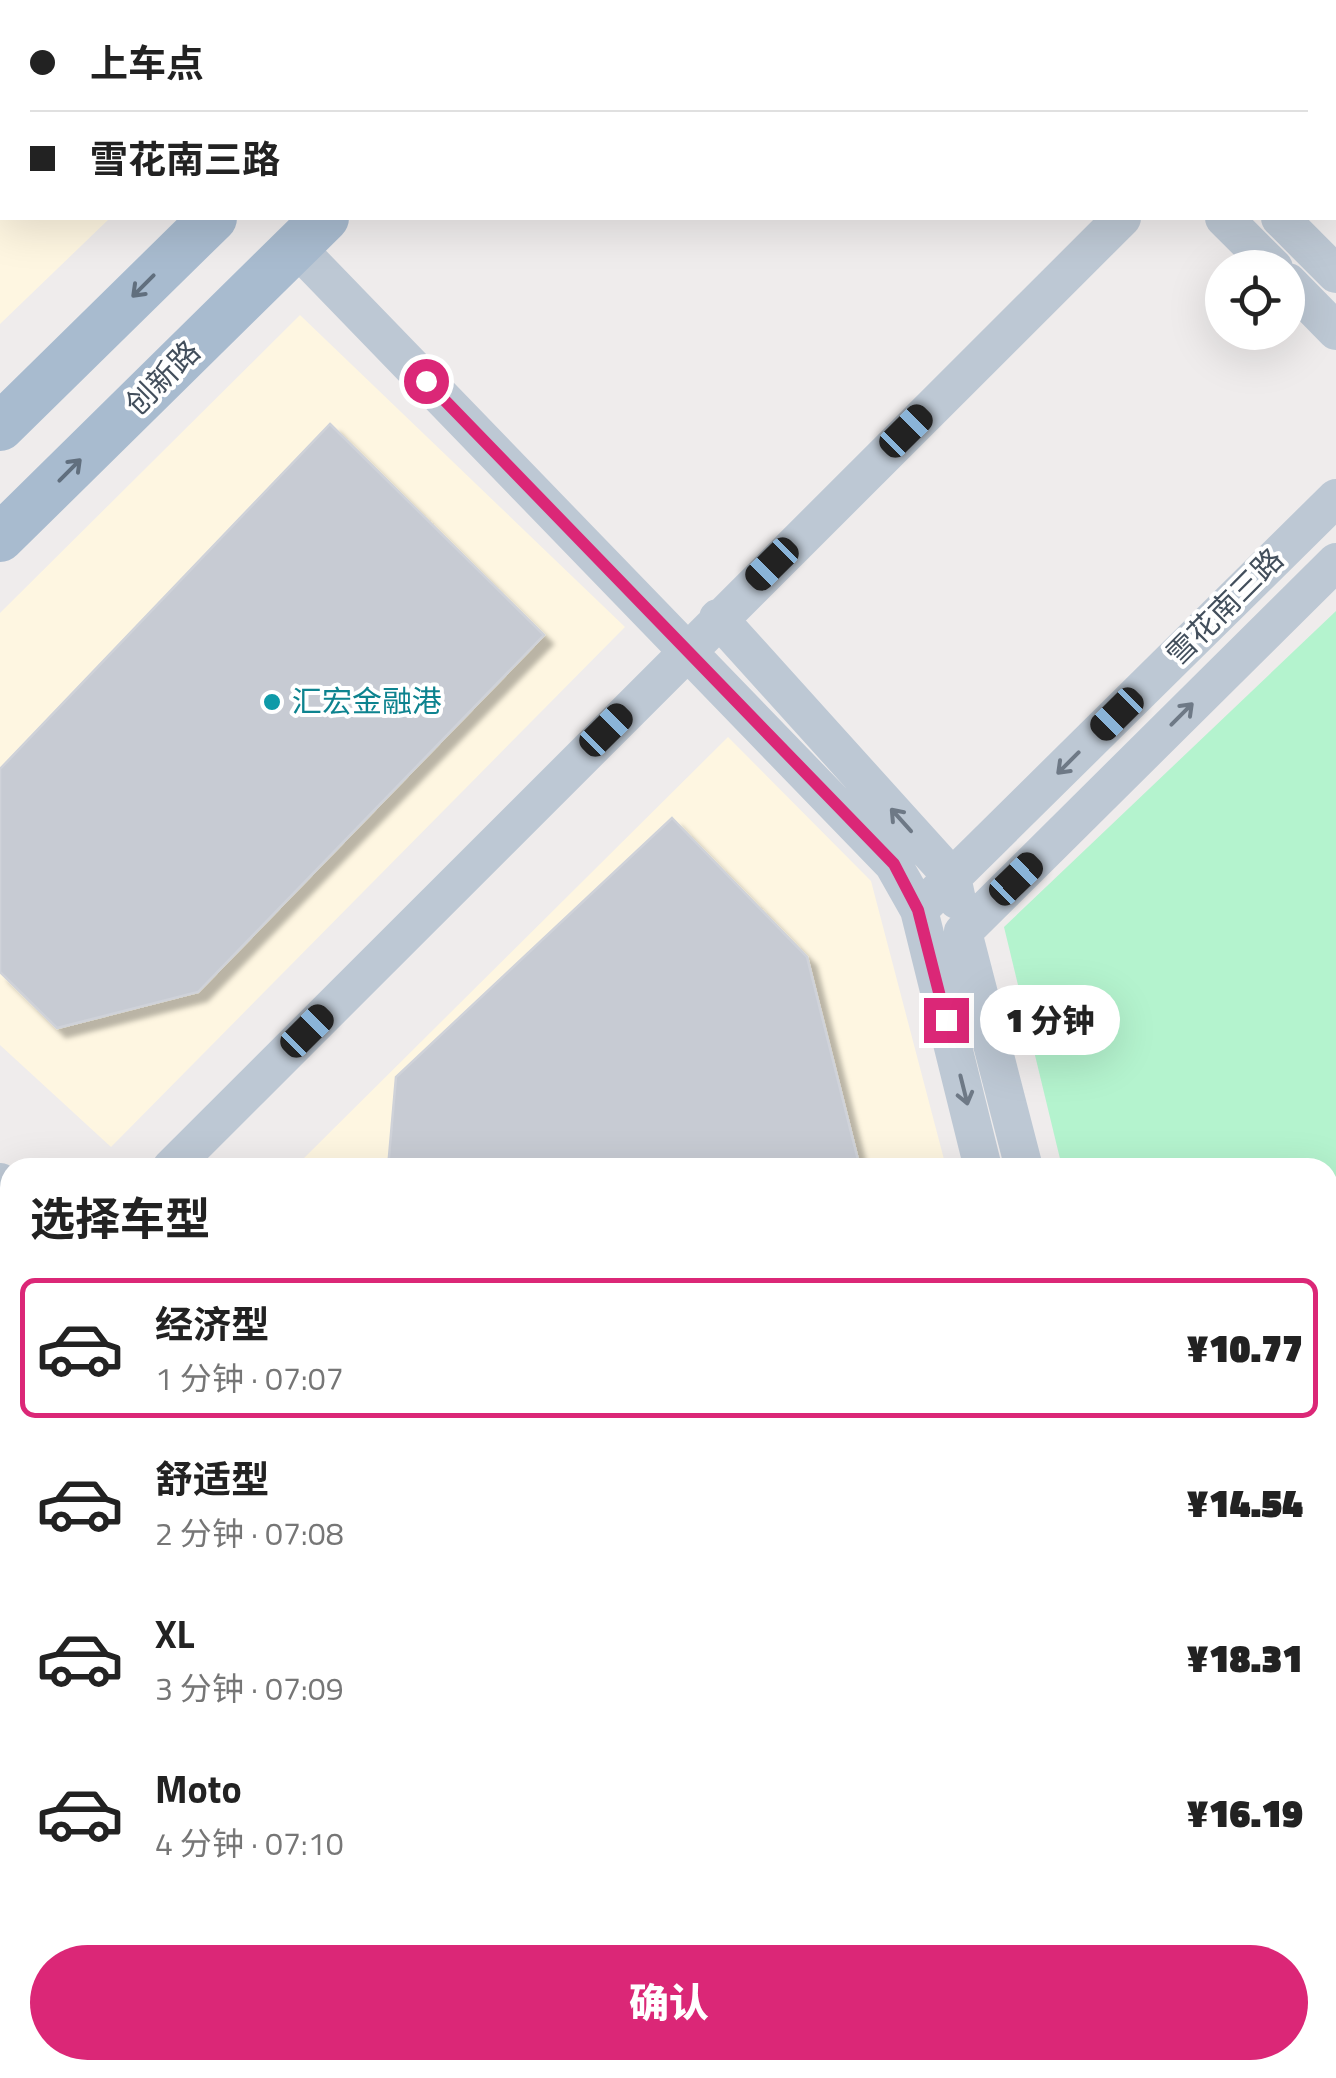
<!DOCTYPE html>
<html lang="zh">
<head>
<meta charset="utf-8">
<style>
  body { margin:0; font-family:"Titillium Web","Noto Sans SC",sans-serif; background:#f2f2f2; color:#222; height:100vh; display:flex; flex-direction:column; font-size:38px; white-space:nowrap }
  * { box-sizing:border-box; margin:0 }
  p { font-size:32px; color:#767676 }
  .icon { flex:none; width:55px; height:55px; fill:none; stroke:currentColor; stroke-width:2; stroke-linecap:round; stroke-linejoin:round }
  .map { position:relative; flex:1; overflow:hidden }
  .details { position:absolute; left:0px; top:1158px; width:1338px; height:922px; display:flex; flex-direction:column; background:#fff; border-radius:30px 30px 0 0; box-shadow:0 10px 40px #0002 }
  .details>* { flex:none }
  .guide { position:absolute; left:0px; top:0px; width:1338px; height:220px; box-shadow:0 10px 40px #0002; display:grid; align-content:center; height:220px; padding:0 30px; background:#fff }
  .buttons { position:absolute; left:1205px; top:250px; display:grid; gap:20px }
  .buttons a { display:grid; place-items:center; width:100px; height:100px; border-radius:50%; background:#fff; box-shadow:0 10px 40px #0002; font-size:50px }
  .end { position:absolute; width:45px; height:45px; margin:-22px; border:12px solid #db2777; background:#fff; box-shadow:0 0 0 5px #fff }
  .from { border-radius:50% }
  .bubble { position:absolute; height:70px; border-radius:35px; background:#fff; box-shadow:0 10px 40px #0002; font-size:32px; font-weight:800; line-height:70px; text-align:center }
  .car { position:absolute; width:30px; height:60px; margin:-30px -15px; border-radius:12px; box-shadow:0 0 8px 2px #0007; background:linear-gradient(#222 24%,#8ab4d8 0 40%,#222 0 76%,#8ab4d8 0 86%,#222 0) }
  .guide b { display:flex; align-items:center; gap:35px; height:95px; font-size:38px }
  .guide b+b { border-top:2px solid #e0e0e0 }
  .guide i { width:25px; height:25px; background:#222 }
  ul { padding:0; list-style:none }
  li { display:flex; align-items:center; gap:30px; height:140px; margin:0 20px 15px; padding:0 10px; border:5px solid transparent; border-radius:15px }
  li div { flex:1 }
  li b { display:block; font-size:38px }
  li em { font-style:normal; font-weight:800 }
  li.current { border-color:#db2777 }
  li>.icon { width:90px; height:90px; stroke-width:1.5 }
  h2 { padding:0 30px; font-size:45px; line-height:120px }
  .primary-button { display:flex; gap:20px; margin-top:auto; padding:20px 30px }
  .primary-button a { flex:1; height:115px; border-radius:60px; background:#db2777; color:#fff; font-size:40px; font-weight:800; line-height:115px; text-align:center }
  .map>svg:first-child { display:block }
  .commercial { fill:#fef6e1 }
  .green { fill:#b4f3ce }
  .building { fill:#c7cbd3; stroke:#cfd2d9; stroke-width:2.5; filter:url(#shadow) }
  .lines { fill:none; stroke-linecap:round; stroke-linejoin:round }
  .minor { stroke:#bdc8d4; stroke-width:38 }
  .major { stroke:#a8bbcf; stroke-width:48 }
  .oneway { stroke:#616f7e }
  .oneway2 { stroke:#6e7986 }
  .route { stroke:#db2777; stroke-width:12 }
  .culture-dot { fill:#0f9aa8; stroke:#fff; stroke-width:4 }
  .labels { text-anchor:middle; stroke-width:8; stroke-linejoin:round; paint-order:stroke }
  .street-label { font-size:30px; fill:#434f5c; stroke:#fff }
  .culture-label { font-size:30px; fill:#0d838f; stroke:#fff; text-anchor:start }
</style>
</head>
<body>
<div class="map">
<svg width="1336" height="2078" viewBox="0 0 1336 2078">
  <defs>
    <filter id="shadow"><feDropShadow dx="9" dy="9" stdDeviation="2.5" flood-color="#0004"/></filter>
  </defs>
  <rect width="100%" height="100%" fill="#efecec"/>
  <path class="commercial" d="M0 0 91 2H2V218H110L0 324Z
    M300 315 625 627 111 1147 0 1045V613Z
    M728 737 871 881 946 1167 294 1168Z
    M0 1268 10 1278V1584L0 1594Z
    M10 1757V2070H544L536 2078H0V1766Z"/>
  <path class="green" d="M1336 611V1650L1328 1648V1168L1062 1167 1004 927Z"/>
  <path class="building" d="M330 424 544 635 198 992 57 1028 0 972V769Z
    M672 818 807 957 860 1168H388L396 1077Z
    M0 1321 10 1332V1518L0 1527Z
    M10 1799V1998L0 1988V1808Z
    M1328 1853 1336 1855V2078H1102L1095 2070H1328Z
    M81 2070H342L334 2078H89Z"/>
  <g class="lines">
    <path class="minor" d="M1012 0 1015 2
      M1335 11 1336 10
      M1224 218 1274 268
      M1280 218 1336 274
      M296 247 893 864 919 910
      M1288 282 1336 331
      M718 618 952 877 957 900
      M171 1168 1122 218
      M983 1168 919 910 1336 498
      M1024 1168 963 932 1336 562
      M0 1182 10 1193
      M1328 1684 1336 1686
      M0 1699 10 1689
      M1328 1730 1336 1732
      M865 2070 873 2078
      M930 2070 938 2078
      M658 2078 666 2070
      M724 2078 732 2070"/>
    <path class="major" d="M432 2 434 0
      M532 2 534 0
      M0 427 213 218
      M0 538 325 218"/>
  </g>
  <defs><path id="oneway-shaft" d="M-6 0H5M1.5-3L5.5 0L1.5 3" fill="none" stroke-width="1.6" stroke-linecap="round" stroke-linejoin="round" transform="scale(2.5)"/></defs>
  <g class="oneway">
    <use href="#oneway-shaft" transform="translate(143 286) rotate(135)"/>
    <use href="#oneway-shaft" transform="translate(70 470) rotate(-45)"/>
  </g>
  <g class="oneway2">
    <use href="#oneway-shaft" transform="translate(1182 714) rotate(-45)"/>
    <use href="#oneway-shaft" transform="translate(1068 763) rotate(135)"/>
    <use href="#oneway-shaft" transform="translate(901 820) rotate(-132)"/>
    <use href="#oneway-shaft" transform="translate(964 1090) rotate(76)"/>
  </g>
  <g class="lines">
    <path class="route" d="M426 381 894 864 918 910 946 1020"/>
  </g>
  <circle class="culture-dot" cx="272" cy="702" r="10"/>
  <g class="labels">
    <g class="street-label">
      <text transform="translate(163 378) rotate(-45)" y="10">创新路</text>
      <text transform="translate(1225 607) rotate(-45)" y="10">雪花南三路</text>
    </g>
    <g class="culture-label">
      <text x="292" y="712">汇宏金融港</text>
    </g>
  </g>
</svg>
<div class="buttons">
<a><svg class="icon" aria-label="locate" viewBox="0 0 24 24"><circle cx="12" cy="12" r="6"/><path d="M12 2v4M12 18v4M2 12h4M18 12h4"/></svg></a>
</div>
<i class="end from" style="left:426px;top:381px"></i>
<i class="end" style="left:946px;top:1020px"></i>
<div class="bubble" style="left:980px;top:985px;width:140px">1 分钟</div>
<i class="car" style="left:906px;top:431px;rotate:45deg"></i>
<i class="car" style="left:772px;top:564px;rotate:225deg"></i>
<i class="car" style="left:1117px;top:714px;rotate:225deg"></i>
<i class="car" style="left:606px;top:730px;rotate:45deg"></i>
<i class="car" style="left:1016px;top:879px;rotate:46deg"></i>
<i class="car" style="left:307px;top:1031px;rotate:45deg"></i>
<div class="guide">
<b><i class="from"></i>上车点</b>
<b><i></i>雪花南三路</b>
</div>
<section class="details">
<h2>选择车型</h2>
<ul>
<li class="current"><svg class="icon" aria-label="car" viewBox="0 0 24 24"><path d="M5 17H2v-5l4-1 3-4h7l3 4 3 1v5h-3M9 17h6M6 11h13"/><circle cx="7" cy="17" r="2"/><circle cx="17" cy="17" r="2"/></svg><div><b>经济型</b><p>1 分钟 · 07:07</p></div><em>¥10.77</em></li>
<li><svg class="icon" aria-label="car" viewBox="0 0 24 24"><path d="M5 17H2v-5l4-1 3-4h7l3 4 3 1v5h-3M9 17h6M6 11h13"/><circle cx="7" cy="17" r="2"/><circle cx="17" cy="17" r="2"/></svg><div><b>舒适型</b><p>2 分钟 · 07:08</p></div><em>¥14.54</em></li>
<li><svg class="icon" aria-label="car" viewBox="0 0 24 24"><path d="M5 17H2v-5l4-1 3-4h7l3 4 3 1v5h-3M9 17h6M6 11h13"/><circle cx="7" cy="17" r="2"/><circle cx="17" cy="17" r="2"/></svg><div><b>XL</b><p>3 分钟 · 07:09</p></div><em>¥18.31</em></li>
<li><svg class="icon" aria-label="car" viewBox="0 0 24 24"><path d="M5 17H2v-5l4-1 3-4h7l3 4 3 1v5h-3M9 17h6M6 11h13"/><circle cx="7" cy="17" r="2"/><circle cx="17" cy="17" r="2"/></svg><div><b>Moto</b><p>4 分钟 · 07:10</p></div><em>¥16.19</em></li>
</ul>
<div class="primary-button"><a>确认</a></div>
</section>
</div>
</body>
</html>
